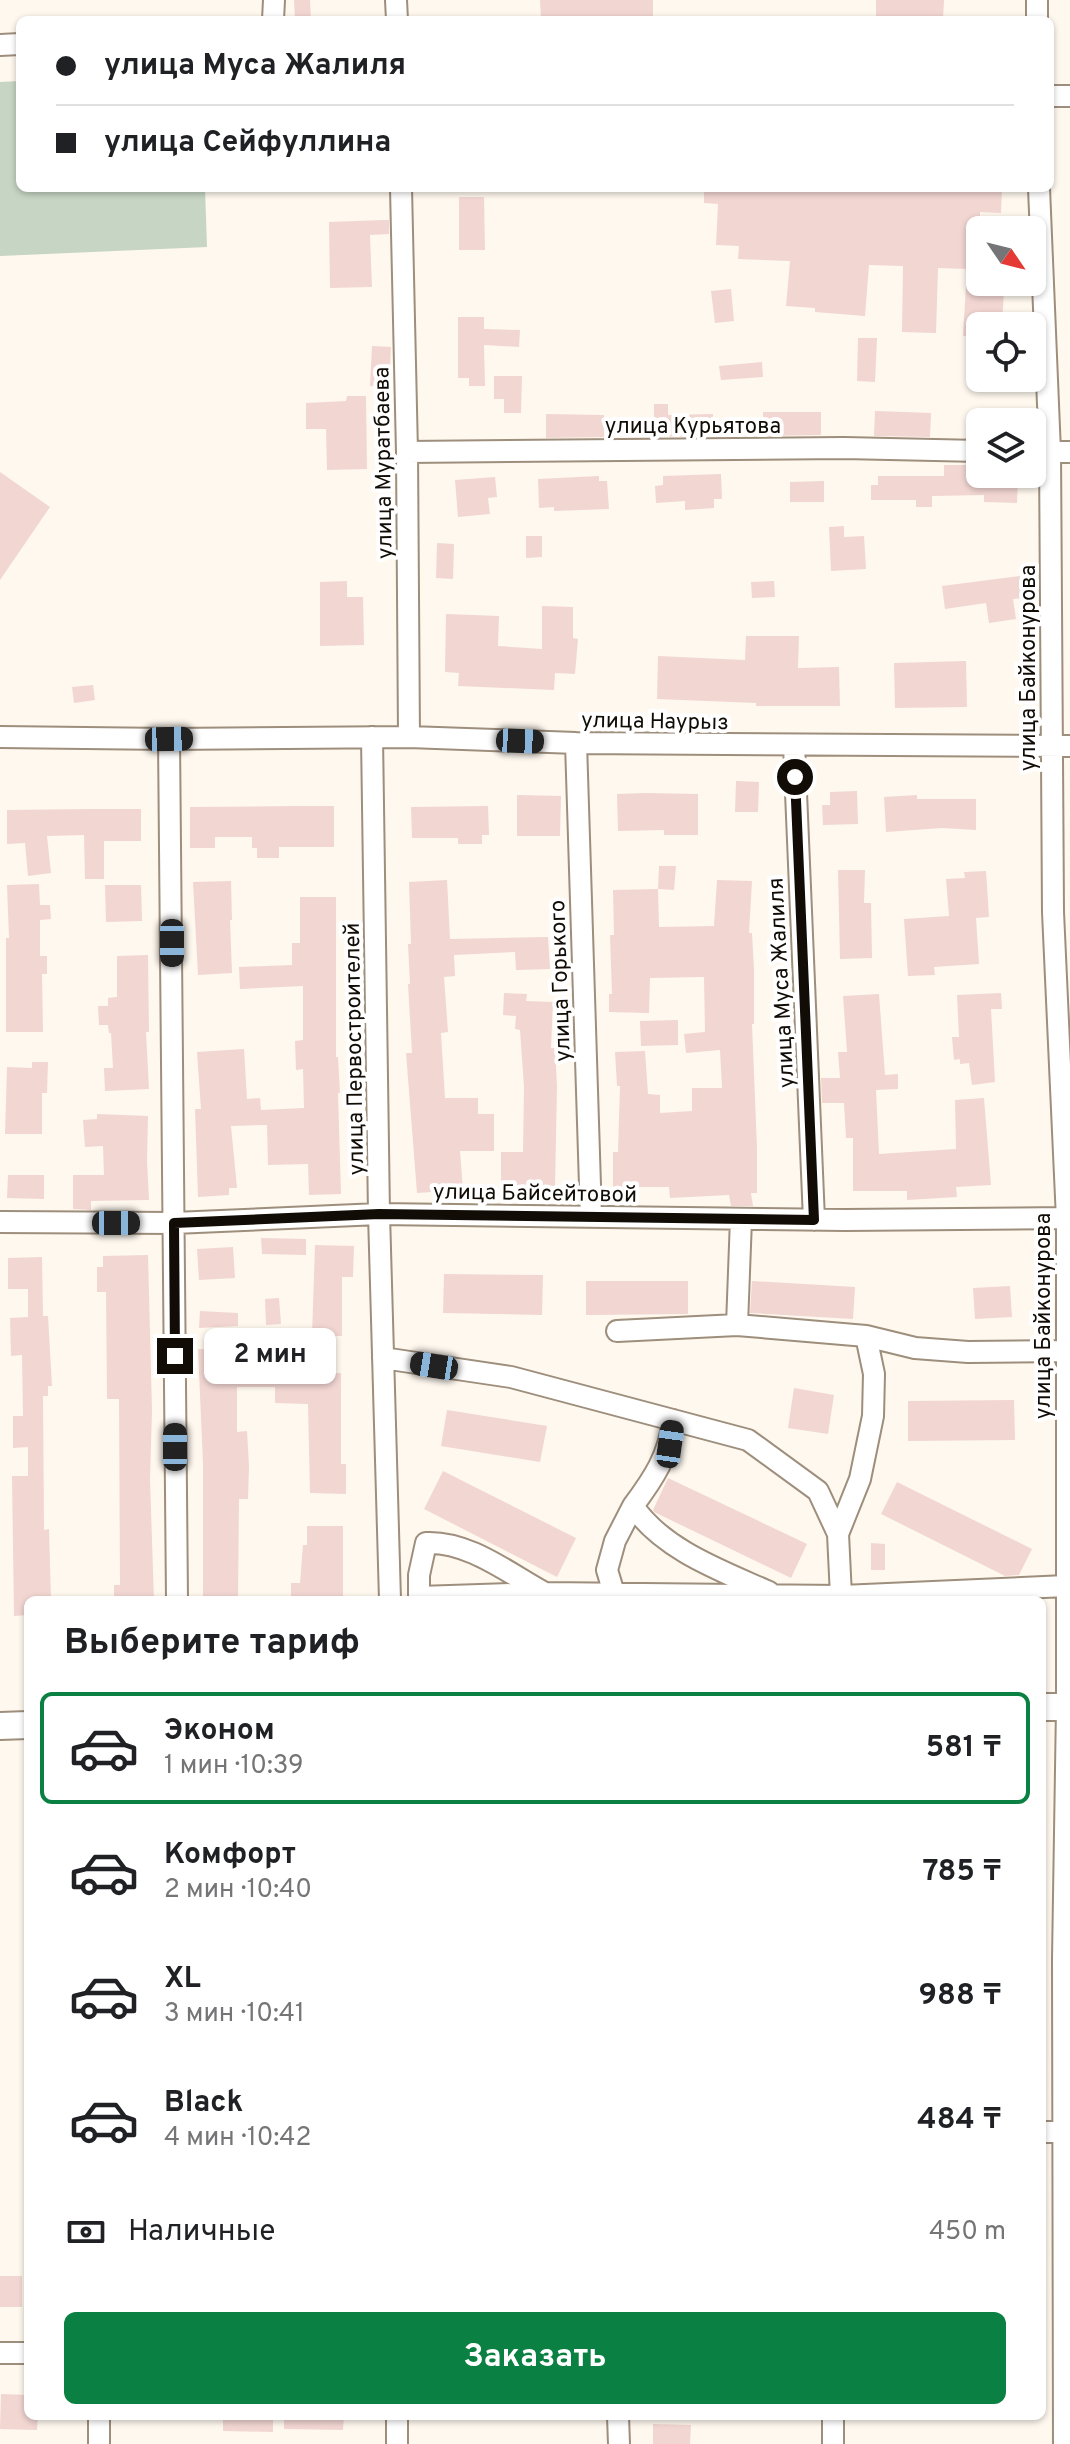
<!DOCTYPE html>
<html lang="ru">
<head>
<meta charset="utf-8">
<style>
  body { margin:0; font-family:Overpass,sans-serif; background:#f6f6f6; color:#202124; height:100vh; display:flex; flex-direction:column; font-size:30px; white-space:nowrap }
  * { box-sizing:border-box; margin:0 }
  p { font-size:26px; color:#757577 }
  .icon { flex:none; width:44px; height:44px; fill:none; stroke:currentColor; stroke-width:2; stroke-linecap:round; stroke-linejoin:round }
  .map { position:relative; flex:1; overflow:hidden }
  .details { position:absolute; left:24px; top:1596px; width:1022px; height:824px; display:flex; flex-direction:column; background:#fff; border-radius:12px; box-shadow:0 2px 6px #0004 }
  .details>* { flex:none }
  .banner { position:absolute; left:16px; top:16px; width:1038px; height:176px; border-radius:12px; box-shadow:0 2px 6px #0004; display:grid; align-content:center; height:176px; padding:0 40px; background:#fff }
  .needle { width:52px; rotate:125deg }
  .buttons { position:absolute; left:966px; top:216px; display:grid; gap:16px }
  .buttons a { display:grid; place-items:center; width:80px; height:80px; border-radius:12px; background:#fff; box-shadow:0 2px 6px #0004; font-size:40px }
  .end { position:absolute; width:36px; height:36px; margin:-18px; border:10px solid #110c06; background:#fff; box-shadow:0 0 0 4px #fff }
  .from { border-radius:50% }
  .bubble { position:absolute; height:56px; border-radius:12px; background:#fff; box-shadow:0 2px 6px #0004; font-size:26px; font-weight:700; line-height:56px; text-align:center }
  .car { position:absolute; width:24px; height:48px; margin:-24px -12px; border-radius:10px; box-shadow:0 0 6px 2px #0007; background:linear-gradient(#222 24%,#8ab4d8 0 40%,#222 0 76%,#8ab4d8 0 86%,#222 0) }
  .banner b { display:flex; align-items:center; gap:28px; height:76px; font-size:30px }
  .banner b+b { border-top:2px solid #e0e0e0 }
  .banner i { width:20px; height:20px; background:#202124 }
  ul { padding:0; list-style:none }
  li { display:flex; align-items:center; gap:24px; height:112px; margin:0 16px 12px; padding:0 24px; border:4px solid transparent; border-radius:12px }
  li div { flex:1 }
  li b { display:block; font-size:30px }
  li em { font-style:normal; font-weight:700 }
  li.selected { border-color:#0b8043 }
  li>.icon { width:72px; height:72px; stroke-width:1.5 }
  h2 { padding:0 40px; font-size:36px; line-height:96px }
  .pay { display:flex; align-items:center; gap:20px; height:88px; padding:0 40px; font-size:30px }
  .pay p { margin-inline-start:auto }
  .action { display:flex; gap:16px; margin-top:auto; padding:16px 40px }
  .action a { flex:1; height:92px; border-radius:12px; background:#0b8043; color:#fff; font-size:32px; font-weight:700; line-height:92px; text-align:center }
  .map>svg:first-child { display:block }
  .grass { fill:#c6d5c4 }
  .building { fill:#f2d6d2 }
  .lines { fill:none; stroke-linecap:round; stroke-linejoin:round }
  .minor-casing { stroke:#9e8e7c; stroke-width:24 }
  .tertiary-casing { stroke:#9e8e7c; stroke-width:30 }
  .minor { stroke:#fff; stroke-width:20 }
  .tertiary { stroke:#fff; stroke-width:26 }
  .route { stroke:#110c06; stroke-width:10 }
  .labels { text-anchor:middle; stroke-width:8; stroke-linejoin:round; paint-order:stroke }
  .street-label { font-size:22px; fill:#110c06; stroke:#fff }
</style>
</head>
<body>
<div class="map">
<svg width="1070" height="2444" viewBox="0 0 1070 2444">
  <rect width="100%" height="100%" fill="#fef8ef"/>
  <path class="grass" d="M20 81V188H205L207 247 0 256V82Z"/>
  <path class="building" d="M294 0H310L311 20H295Z
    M540 0H653V20H541Z
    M876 0H944L943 20H876Z
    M704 188H1002L1001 213 980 212V289L1004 290 1002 326H980V337L963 336 967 269 938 268 936 333 902 332 903 266 869 265 865 316 815 312V308L786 306 790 261 738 259 739 246 716 245 718 204 704 203Z
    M459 197H484L485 250H459Z
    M384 220H389V234L370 235 372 287 330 288 329 222Z
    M731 289 734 321 715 323 711 291Z
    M458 317H484V329L520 330 519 347 484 345 485 386H469V378H458Z
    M858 338H877L875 382 857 381Z
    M372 346 391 347 389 387 370 386Z
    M762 362 763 377 721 380 719 366Z
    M494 376H522L521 413H504V399H494Z
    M347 396H366L367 469 327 470 326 429H306V403L346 401Z
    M654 404H668V415L713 414V429H707V436L654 437Z
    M875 411 931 413 930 437 874 436Z
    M763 412H821V435L763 436Z
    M546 414 604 415V437L546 438Z
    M944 465H970V475L1018 476 1017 503 984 502V495L932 496V507H916V500H871V485H878V476H944Z
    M0 472 50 507 0 580Z
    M721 474 722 499H714V508L685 510V501L656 503 655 486 663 485V476Z
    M599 476V481H607L609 509 554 511V507L539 508 538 479Z
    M495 477 497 497 488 498 490 514 458 517 455 480Z
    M824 481V502H790V482Z
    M844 526V537L864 536 866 569 831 571 829 527Z
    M526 536H542V557L526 558Z
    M437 543 454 544 453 579 436 578Z
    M1020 576 1023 598 1013 599 1016 619 989 623 986 603 945 609 942 586Z
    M347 581V597H363L364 645 320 646V582Z
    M774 581 775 597 752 598 751 582Z
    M542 606 573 607V638L578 639 575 674 555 673 554 690 458 686 459 673 445 672 446 614 499 616 498 646 542 649Z
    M746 636H799L798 668 839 667 840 706H756V703L657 699 658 656 745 660Z
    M966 661 967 707 895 708 894 663Z
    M93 685 95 700 74 703 72 687Z
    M736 781 759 782 758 812H735Z
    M857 791 858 824 823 825 822 805H830V792Z
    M645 793 698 794V835H664V830L618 831 617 794Z
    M517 795 561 796 560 836H517Z
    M917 795V799H976V830L942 828 886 832 884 797Z
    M298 806H334V847H279V858H257V848H252V837H215V848H190V807Z
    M488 806 489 835H482V844H458V838H412L411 807Z
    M93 809H141V841H104V879H85L84 835 47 836 51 873 28 876 25 843 7 844V810Z
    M659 866H676L674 890 658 889Z
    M838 870H865L864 903H871L872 958 840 959Z
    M986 871 989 917 976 918 979 964 934 967 935 975 908 976 904 919 949 916 946 879 965 878 964 872Z
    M447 880 450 939 548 937 550 969 516 970 515 952 454 955 455 976 444 977 448 1032 441 1033 445 1098H478V1114H494V1151H460L463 1190 417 1193 406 1053H412L408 984H410L408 944H411L409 882Z
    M717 880 752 881 749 933H752L754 970V1024H752L757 1148V1193H751L753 1206H731L729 1195 670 1198 669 1187H613V1152H618L620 1086H617L615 1052 645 1051 648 1094 660 1095V1113L692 1111V1088H722L720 1050 686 1053 684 1034 705 1032 704 977 650 978 649 1013 609 1012V994H612L610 935H614L613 890 658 889 659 927 714 926Z
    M231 881 232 920H230L232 973 198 975 193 882Z
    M39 884 40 905H50L51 919 40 920V956H47V974H42L43 1032H6V938H9L7 885Z
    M105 885H141L142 921 106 922Z
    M300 897H336V1057H338L340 1093H338L341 1194 309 1195 308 1164 268 1165 267 1125 231 1126 237 1188H229V1195L198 1197 195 1109H201L197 1052 244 1049 247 1099 260 1098 261 1110 304 1108 303 1069 296 1070 295 1041 303 1040V986L240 989 239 967 292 965V943H300Z
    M148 955 149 1032H146L149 1089 105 1091 104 1068H113L111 1033H109L108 1025H99L98 1006H108V998L117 997V956Z
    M504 993 527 994 526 1001 553 1002 551 1048H555L557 1086 555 1186 501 1185V1152H523L524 1087 520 1030 515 1029 516 1016 503 1015Z
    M1001 993 1002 1009H991L995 1082 972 1085 969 1063 960 1064V1059L954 1060 952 1037H959L957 995Z
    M879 994 885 1075 898 1074V1089L876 1090 879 1154 956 1149 955 1100 984 1098 991 1185 956 1187 957 1197 907 1200V1191H853V1138H846L844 1103H822L821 1078H840L838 1052H847L843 996Z
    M678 1020V1045L641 1046 640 1021Z
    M32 1062H48L47 1093H42V1134H5L7 1067 32 1068Z
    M97 1114 148 1116 147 1161 149 1200 91 1201V1210L73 1209V1175H104L103 1146 85 1147 83 1120 97 1119Z
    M8 1175H44V1199L7 1198Z
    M261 1238 306 1239V1255L262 1254Z
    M315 1245 354 1246 353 1277H342V1336H312Z
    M233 1247 235 1278 199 1280 197 1249Z
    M148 1255 152 1410 150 1480 154 1600H114V1585H120L119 1399H107L106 1292H97V1267H103V1256Z
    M42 1257 43 1316H48L52 1386H48V1396H43L44 1530 49 1529 51 1600H28V1615L14 1616 12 1476H28V1447L13 1448V1416H23L22 1355 11 1356 10 1318 28 1317V1289H8V1258Z
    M444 1274 543 1275 542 1315 443 1313Z
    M586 1281H688V1314L586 1315Z
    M752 1281 855 1287 853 1319 750 1313Z
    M1010 1286 1012 1317 975 1319 973 1288Z
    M279 1298 281 1324 266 1325 265 1299Z
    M200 1311 238 1313V1326L199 1328Z
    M198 1349 246 1350 245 1369 275 1368 276 1351H295V1374L341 1373V1464H346V1494L310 1493 308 1404 275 1403V1387H237V1432L247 1431 249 1466 248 1499H239L238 1600H203V1464Z
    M794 1388 834 1395 828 1434 788 1428Z
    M1014 1400 1015 1440 908 1441V1401Z
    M447 1410 547 1426 540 1462 441 1446Z
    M443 1471 576 1538 557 1577 424 1509Z
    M668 1478 807 1544 791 1578 654 1512 653 1510Z
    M897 1482 1032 1549 1019 1575 1005 1576 881 1514Z
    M307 1526H343V1600H291V1583H300L303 1545H307Z
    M871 1543 885 1544V1570H871Z
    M0 2276H22V2307H0Z
    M1 2394 28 2395V2416H38L37 2430 0 2429Z
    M223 2416H273V2432L223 2431Z
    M284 2416H344L343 2430 284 2429Z
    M653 2424 691 2425 690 2444H653Z"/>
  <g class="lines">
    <defs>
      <path id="minor" d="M396 0 397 20
        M1037 0V20
        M273 20 274 0
        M0 45 20 44
        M1050 96H1070
        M401 188 407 452 409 737
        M1039 188 1050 452 1053 912 1067 1219V1707L1063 1959 1064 2444
        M407 452 844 448 980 451
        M1032 452H1070
        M0 737 169 739 409 737 576 743 1070 746
        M372 737 379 1214 390 1600
        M169 739 177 1600
        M576 743 591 1217
        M794 745 814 1220
        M0 1222 174 1223 379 1214 845 1220 1070 1218
        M737 1325 741 1219
        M617 1331 737 1325 866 1336 915 1348 968 1352 1065 1351
        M383 1358 511 1377 748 1440 818 1491 838 1534
        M673 1420C669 1455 654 1478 633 1506 663 1550 722 1571 769 1592
        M545 1593C508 1573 469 1541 426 1543L419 1575V1597L545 1593 842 1596 1066 1586
        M841 1596 838 1534 860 1479 873 1416 874 1374 866 1336
        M616 1600 607 1570 615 1541 633 1506
        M1042 2132H1070
        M0 2353H28
        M99 2416V2444
        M618 2416 619 2444
        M833 2416V2444
        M397 2444V2416"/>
      <path id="tertiary" d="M1042 1707H1070
        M0 1726 28 1725"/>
    </defs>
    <use href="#minor" class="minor-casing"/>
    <use href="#tertiary" class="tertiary-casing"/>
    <use href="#minor" class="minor"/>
    <use href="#tertiary" class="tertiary"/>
  </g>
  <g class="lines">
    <path class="route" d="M175 1356 174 1223 379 1214 814 1220 795 777"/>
  </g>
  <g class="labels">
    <g class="street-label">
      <text x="693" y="433">улица Курьятова</text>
      <text transform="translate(382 463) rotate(-91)" y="8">улица Муратбаева</text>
      <text transform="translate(1027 668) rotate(-90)" y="8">улица Байконурова</text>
      <text transform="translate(655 720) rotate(1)" y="8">улица Наурыз</text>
      <text transform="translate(559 981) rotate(-92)" y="8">улица Горького</text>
      <text transform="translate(780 983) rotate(-93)" y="8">улица Муса Жалиля</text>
      <text transform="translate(353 1049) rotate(-91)" y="8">улица Первостроителей</text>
      <text transform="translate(535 1192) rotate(1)" y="8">улица Байсейтовой</text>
      <text transform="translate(1042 1316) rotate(-90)" y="8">улица Байконурова</text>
    </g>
  </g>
</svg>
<div class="buttons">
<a><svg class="needle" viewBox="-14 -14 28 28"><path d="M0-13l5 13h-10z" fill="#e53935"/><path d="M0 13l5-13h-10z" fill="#757577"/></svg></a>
<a><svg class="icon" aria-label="locate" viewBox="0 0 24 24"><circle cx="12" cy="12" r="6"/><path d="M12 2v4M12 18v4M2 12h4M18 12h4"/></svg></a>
<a><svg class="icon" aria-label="layers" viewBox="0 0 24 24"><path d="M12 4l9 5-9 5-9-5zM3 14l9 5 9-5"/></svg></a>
</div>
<i class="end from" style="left:795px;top:777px"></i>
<i class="end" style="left:175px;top:1356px"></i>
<div class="bubble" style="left:204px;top:1328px;width:132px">2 мин</div>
<i class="car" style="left:169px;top:739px;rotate:89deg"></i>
<i class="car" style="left:520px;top:741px;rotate:92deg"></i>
<i class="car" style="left:172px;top:943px;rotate:180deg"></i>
<i class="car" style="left:116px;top:1223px;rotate:90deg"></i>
<i class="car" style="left:434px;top:1366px;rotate:279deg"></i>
<i class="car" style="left:670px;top:1444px;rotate:8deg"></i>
<i class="car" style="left:175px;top:1447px;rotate:0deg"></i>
<div class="banner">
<b><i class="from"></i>улица Муса Жалиля</b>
<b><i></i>улица Сейфуллина</b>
</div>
<section class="details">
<h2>Выберите тариф</h2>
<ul>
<li class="selected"><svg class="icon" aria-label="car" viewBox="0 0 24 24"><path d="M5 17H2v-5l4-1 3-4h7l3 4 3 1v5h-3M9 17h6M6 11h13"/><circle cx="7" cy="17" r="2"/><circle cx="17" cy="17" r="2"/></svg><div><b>Эконом</b><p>1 мин · 10:39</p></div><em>581 ₸</em></li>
<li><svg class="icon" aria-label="car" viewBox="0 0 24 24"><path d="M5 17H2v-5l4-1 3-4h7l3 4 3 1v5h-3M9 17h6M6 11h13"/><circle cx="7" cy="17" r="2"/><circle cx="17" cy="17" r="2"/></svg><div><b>Комфорт</b><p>2 мин · 10:40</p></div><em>785 ₸</em></li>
<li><svg class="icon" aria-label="car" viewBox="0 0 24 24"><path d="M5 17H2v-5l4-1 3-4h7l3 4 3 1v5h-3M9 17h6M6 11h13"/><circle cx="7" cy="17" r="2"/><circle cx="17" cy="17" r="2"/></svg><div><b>XL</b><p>3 мин · 10:41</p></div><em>988 ₸</em></li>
<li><svg class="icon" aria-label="car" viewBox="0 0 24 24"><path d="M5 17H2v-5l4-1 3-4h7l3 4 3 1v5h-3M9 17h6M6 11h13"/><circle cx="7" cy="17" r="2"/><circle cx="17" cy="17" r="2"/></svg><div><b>Black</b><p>4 мин · 10:42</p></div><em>484 ₸</em></li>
</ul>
<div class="pay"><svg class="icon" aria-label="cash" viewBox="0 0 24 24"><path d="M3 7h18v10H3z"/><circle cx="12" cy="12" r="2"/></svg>Наличные<p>450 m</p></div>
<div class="action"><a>Заказать</a></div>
</section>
</div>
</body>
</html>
